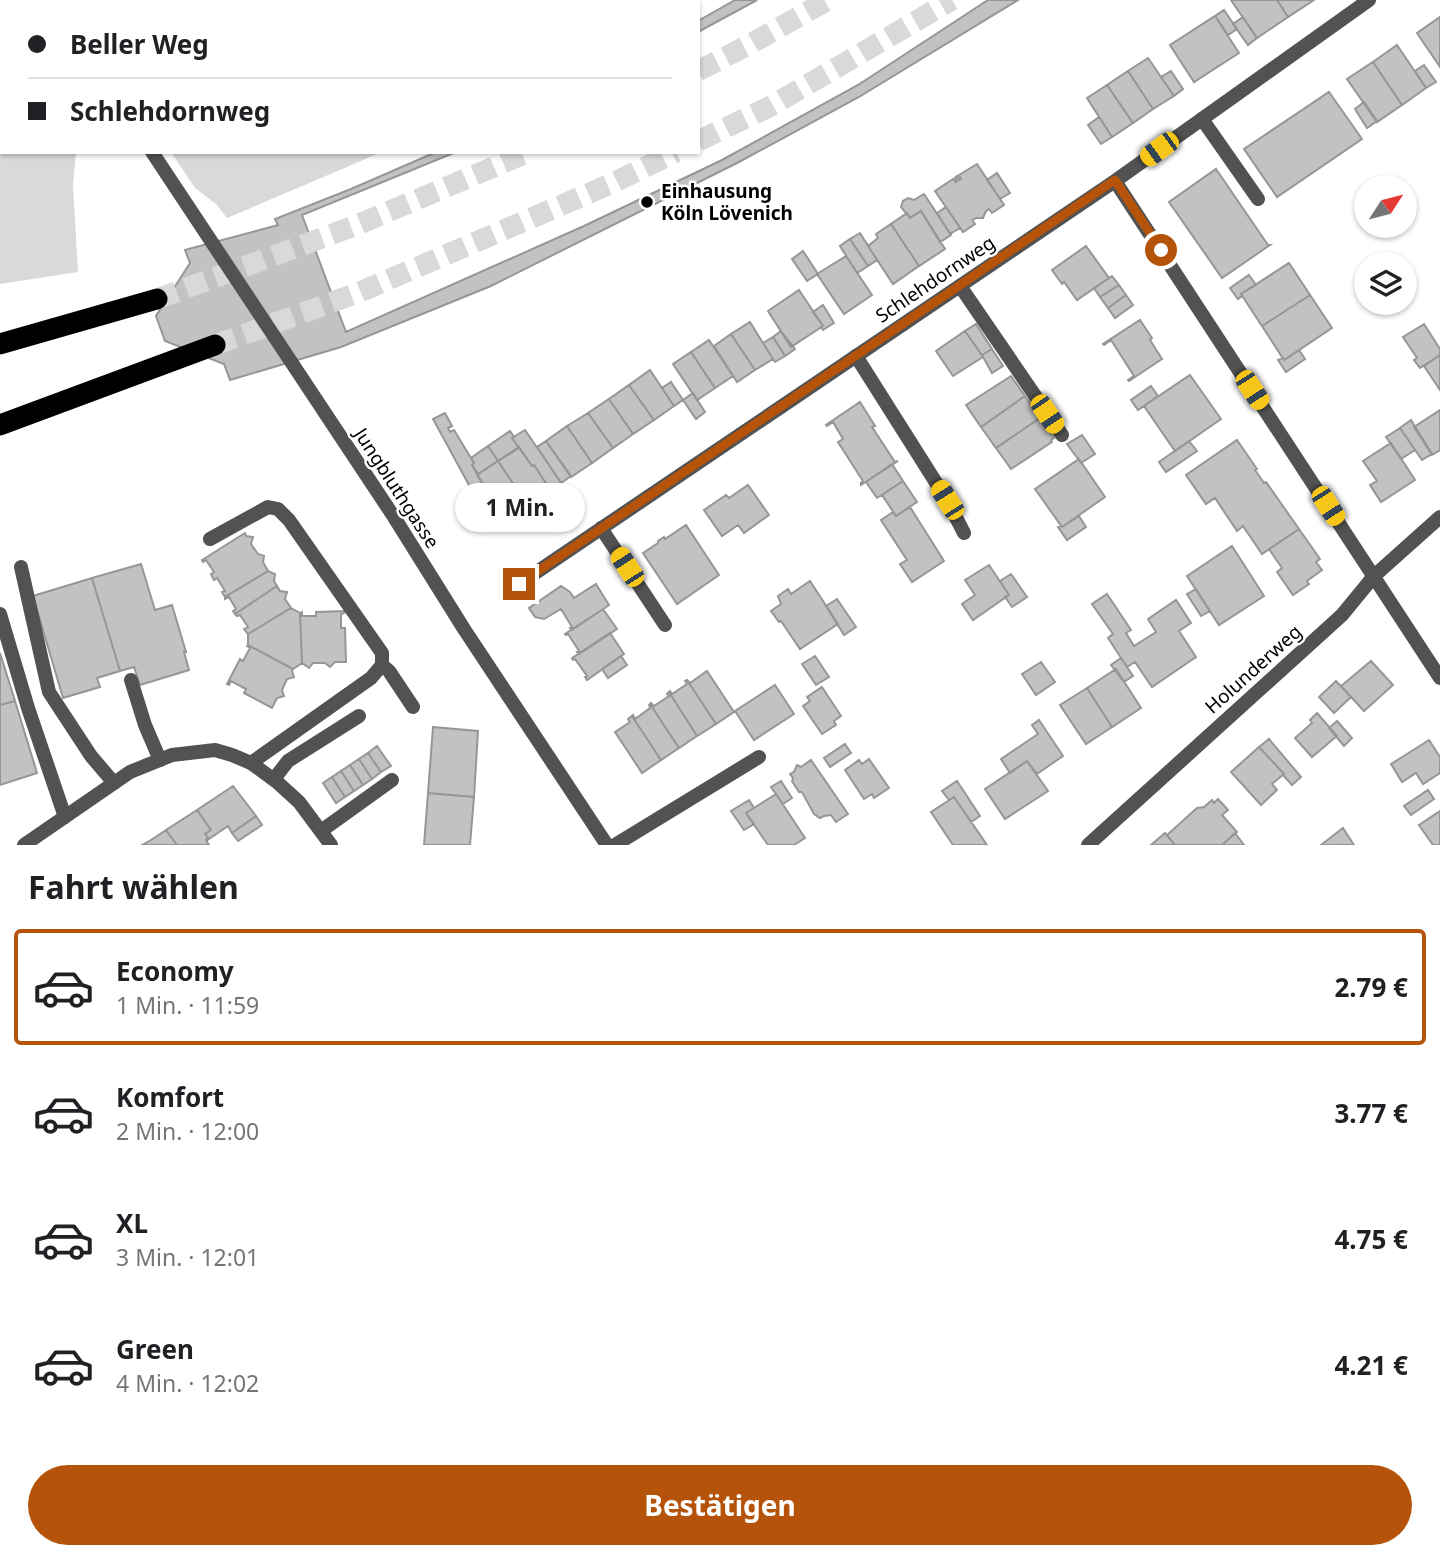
<!DOCTYPE html>
<html lang="de">
<head>
<meta charset="utf-8">
<style>
  body { margin:0; font-family:"Noto Sans",sans-serif; background:#f2f2f2; color:#202124; height:100vh; display:flex; flex-direction:column; font-size:26px; white-space:nowrap }
  * { box-sizing:border-box; margin:0 }
  p { font-size:23px; color:#757577 }
  .icon { flex:none; width:38px; height:38px; fill:none; stroke:currentColor; stroke-width:2; stroke-linecap:round; stroke-linejoin:round }
  .map { position:relative; height:845px; overflow:hidden }
  .drawer { display:flex; flex-direction:column; background:#fff; flex:1 }
  .drawer>* { flex:none }
  .hud { position:absolute; left:0px; top:0px; width:700px; height:154px; box-shadow:0 2px 5px #0004; display:grid; align-content:center; height:154px; padding:0 28px; background:#fff }
  .needle { width:46px; rotate:54deg }
  .controls { position:absolute; left:1354px; top:175px; display:grid; gap:14px }
  .controls a { display:grid; place-items:center; width:63px; height:63px; border-radius:50%; background:#fff; box-shadow:0 2px 5px #0004; font-size:35px }
  .end { position:absolute; width:32px; height:32px; margin:-16px; border:9px solid #b45309; background:#fff; box-shadow:0 0 0 4px #fff }
  .from { border-radius:50% }
  .bubble { position:absolute; height:49px; border-radius:24px; background:#fff; box-shadow:0 2px 5px #0004; font-size:23px; font-weight:700; line-height:49px; text-align:center }
  .car { position:absolute; width:21px; height:42px; margin:-21px -10px; border-radius:9px; box-shadow:0 0 5px 2px #0007; background:linear-gradient(#f5c518 24%,#345 0 40%,#f5c518 0 76%,#345 0 86%,#f5c518 0) }
  .hud b { display:flex; align-items:center; gap:24px; height:66px; font-size:26px }
  .hud b+b { border-top:2px solid #e0e0e0 }
  .hud i { width:18px; height:18px; background:#202124 }
  ul { padding:0; list-style:none }
  li { display:flex; align-items:center; gap:21px; height:116px; margin:0 14px 10px; padding:0 14px; border:4px solid transparent; border-radius:7px }
  li div { flex:1 }
  li b { display:block; font-size:26px }
  li em { font-style:normal; font-weight:700 }
  li.on { border-color:#b45309 }
  li>.icon { width:63px; height:63px; stroke-width:1.5 }
  h2 { padding:0 28px; font-size:32px; line-height:84px }
  .cta { display:flex; gap:14px; margin-top:auto; padding:14px 28px }
  .cta a { flex:1; height:80px; border-radius:42px; background:#b45309; color:#fff; font-size:28px; font-weight:700; line-height:80px; text-align:center }
  .map>svg:first-child { display:block }
  .green { fill:#d9d9d9 }
  .building { fill:#c2c2c2; stroke:#969696; stroke-width:2 }
  .lines { fill:none; stroke-linecap:round; stroke-linejoin:round }
  .motorway-tunnel { stroke:#d9d9d9; stroke-width:21; stroke-dasharray:21 10; stroke-linecap:butt }
  .service { stroke:#525252; stroke-width:14 }
  .minor { stroke:#525252; stroke-width:14 }
  .motorway { stroke:#000; stroke-width:21 }
  .route { stroke:#b45309; stroke-width:9 }
  .poi-dot { fill:#000; stroke:#fff; stroke-width:2.5 }
  .labels { text-anchor:middle; stroke-width:5; stroke-linejoin:round; paint-order:stroke }
  .poi-label { font-size:19px; font-weight:bold; fill:#000; stroke:#fff; text-anchor:start }
  .street-label { font-size:19px; fill:#000; stroke:#fff }
</style>
</head>
<body>
<div class="map">
<svg width="1440" height="845" viewBox="0 0 1440 845">
  <rect width="100%" height="100%" fill="#fff"/>
  <path class="green" d="M0 0H694L691 2H2V152H76L73 186 78 272 0 284Z
    M171 152H382L227 218 216 204 195 188Z"/>
  <path class="building" d="M735 0H757L698 32V21Z
    M988 0H1018L859 97 739 162 491 286 341 347 230 380 224 364 165 341 156 316 190 263 185 250 278 225 275 219 351 189 436 152H456L302 215 346 332 584 226 722 160 858 85Z
    M1231 0H1277L1288 17 1257 38Z
    M1277 0H1314L1288 17Z
    M1224 10 1237 29 1228 35 1215 16Z
    M1215 16 1239 53 1194 82 1170 45Z
    M1243 17 1257 38 1248 45 1233 24Z
    M1440 17V67L1417 33Z
    M1397 45 1426 88 1402 105 1373 62Z
    M1148 58 1174 96 1153 109 1128 71Z
    M1373 62 1402 105 1377 122 1347 79Z
    M1424 65 1436 82 1426 88 1415 71Z
    M1128 71 1153 109 1133 123 1107 85Z
    M1171 71 1183 89 1174 96 1161 77Z
    M1107 85 1133 123 1112 137 1087 98Z
    M1329 92 1362 139 1277 197 1244 149Z
    M1364 102 1377 121 1367 128 1355 109Z
    M1099 117 1112 137 1101 144 1088 125Z
    M977 164 1004 205 992 213 989 209 986 211 983 218H976L972 220 975 224 963 232 935 191 953 179 956 182 957 181 955 178 957 176 959 180 961 179 959 175Z
    M1216 169 1268 245H1270L1222 278 1169 202Z
    M997 173 1010 193 1000 199 987 180Z
    M924 194 951 235 940 242 921 211 910 218 901 207 903 201 908 198 914 200Z
    M946 207 960 228 950 234 937 213Z
    M921 211 945 249 919 266 891 224 907 213 910 218Z
    M891 224 919 266 893 284 868 246 878 238 876 234Z
    M860 233 877 260 868 266 850 239Z
    M850 239 868 266 857 273 840 246Z
    M1086 246 1109 278 1077 300 1064 282 1062 284 1052 270Z
    M803 251 818 274 807 281 792 259Z
    M846 256 872 295 844 314 817 274Z
    M1289 263 1310 295 1262 326 1241 294Z
    M1249 275 1256 285 1241 294 1242 296 1238 299 1230 288Z
    M1112 276 1119 285 1100 297 1094 288Z
    M1119 285 1126 295 1108 308 1100 297Z
    M799 290 823 326 791 347 768 311Z
    M1126 295 1133 305 1115 318 1108 308Z
    M1310 295 1332 328 1284 360 1262 326Z
    M823 305 834 323 823 330 821 327 823 326 813 312Z
    M1140 320 1152 338 1150 340 1162 359 1129 381 1128 380 1134 376 1111 340 1104 345 1103 344Z
    M750 322 773 359 755 370 731 334Z
    M976 324 992 349 982 355 965 331Z
    M1424 324 1440 349V355L1420 368 1414 360 1417 358 1403 337Z
    M781 331 795 349 785 356 773 337Z
    M965 331 983 357 953 376 936 351Z
    M731 334 755 370 737 382 714 346Z
    M773 337 785 356 775 362 763 343Z
    M709 340 733 376 715 388 691 352Z
    M992 349 1003 366 992 373 982 355Z
    M1299 350 1305 359 1286 372 1278 360 1283 358 1284 360Z
    M691 352 715 388 697 400 673 364Z
    M1440 355V390L1424 366Z
    M650 370 674 406 654 420 629 385Z
    M1190 375 1221 419 1175 451 1144 406Z
    M1011 376 1025 396 981 427 966 405Z
    M671 382 683 400 674 406 662 388Z
    M629 385 654 420 633 434 609 399Z
    M1151 386 1158 396 1138 410 1131 400Z
    M693 393 705 412 696 419 683 400Z
    M1025 396 1040 418 996 448 981 427Z
    M609 399 633 434 613 448 588 413Z
    M860 402 875 426 872 427 895 462 898 461 861 485V483L863 481 838 442 843 439 833 422 827 426 826 425Z
    M1440 410V450L1432 455 1414 427Z
    M445 413 452 426 448 428 450 432 454 430 474 463 472 465 489 494 488 495 504 521 493 529 433 419Z
    M588 413 613 448 592 463 567 426Z
    M1040 418 1054 438 1051 440 1052 442 1011 469 996 448Z
    M1411 420 1432 454 1422 460 1400 428Z
    M567 426 592 463 571 477 546 441Z
    M1400 428 1415 450 1401 459 1386 437Z
    M525 430 562 484 551 491 534 465 532 466 512 438Z
    M510 431 514 437 512 438 519 448 498 461 488 446Z
    M1082 435 1095 454 1081 463 1067 444Z
    M1237 440 1257 469 1255 470 1264 483 1266 482 1299 529 1262 554 1243 526 1237 531 1215 498 1206 504 1186 475Z
    M546 441 571 476 561 483 537 447Z
    M1189 441 1197 451 1166 472 1159 462Z
    M1391 443 1415 480 1381 502 1370 485 1377 481 1363 461Z
    M488 446 498 461 478 474 472 465 474 463 471 458Z
    M519 447 532 466 534 465 551 491 528 506 498 461Z
    M1079 459 1105 497 1062 527 1035 489Z
    M498 461 528 506 504 521 488 495 489 494 477 475Z
    M892 464 903 481 877 498 866 482Z
    M903 481 917 502 896 516 882 495Z
    M748 485 769 515 744 533 738 525 722 536 704 510 726 495 729 498Z
    M910 507 944 561 912 582 900 564 907 560 881 520 893 512 896 516Z
    M1079 516 1086 527 1067 540 1058 527 1061 526 1062 527Z
    M686 525 719 575 677 604 643 553 658 543V541L664 537 665 539Z
    M1299 529 1320 559 1316 562 1322 570 1307 581 1309 584 1293 595 1277 572 1282 568 1269 549Z
    M245 533 246 536 253 537 251 544 258 554 264 556 263 562 268 571 225 597 222 592 225 591 217 578 214 580 211 574 214 572 206 560 203 562 202 560Z
    M1232 546 1264 596 1219 625 1187 576Z
    M141 564 155 610 172 605 186 652H184L189 670 140 685 134 667 120 671 92 578Z
    M989 565 1009 595 973 620 962 604 975 595 965 580Z
    M268 571 275 574 274 581 277 586 235 614 233 611 236 609 229 597 225 599V597Z
    M1011 574 1027 597 1012 607 1005 597 1009 595 1000 581Z
    M92 578 120 671 97 678 100 687 63 698 33 596Z
    M810 581 838 624 800 649 781 621 779 622 771 611 781 604 778 596 788 589 791 594Z
    M596 584 609 605 572 630 570 628 572 627 561 609 544 619 535 617 529 608 561 586 570 592 574 598Z
    M277 586 280 591 287 592 285 599 291 608 248 634 244 629 248 627 240 615 237 616 235 614Z
    M1196 589 1210 611 1201 616 1187 594Z
    M1107 594 1131 630 1126 633 1134 646 1156 632 1148 619 1176 600 1191 623 1179 631 1196 657 1152 687 1135 662 1127 667 1108 638 1113 634 1092 604Z
    M837 599 856 627 844 635 826 606Z
    M291 608 300 613 302 663 293 669 248 645V634Z
    M603 609 617 629 579 654 577 652 579 651 568 634 566 635 565 634Z
    M344 611V613L341 614V628H345L346 662H335L330 667 325 663H313L309 668 302 663 300 613 302 612V616H316V612Z
    M610 633 624 654 587 680 585 677 587 676 575 659 573 660 572 658Z
    M248 645 293 669 292 671 294 677 287 679 282 690 284 696 277 698 272 708 244 693 246 689 231 681 229 685 227 684 240 659 243 661 250 648 247 646Z
    M0 653 15 701 0 705Z
    M621 656 627 665 608 678 602 669Z
    M815 656 829 677 816 685 802 664Z
    M1121 658 1133 676 1124 682 1111 665Z
    M1371 661 1393 685 1364 711 1341 686Z
    M1041 662 1055 682 1036 695 1022 674Z
    M1116 669 1141 708 1112 727 1087 688Z
    M707 671 734 712 716 724 687 680 690 683Z
    M687 680 716 724 697 736 669 692 670 691 672 694 687 684 685 681Z
    M1336 681 1351 697 1334 713 1319 697Z
    M775 685 794 714 754 740 735 711Z
    M822 687 841 716 834 721 836 725 822 734 803 706 810 701 807 697Z
    M1087 688 1112 727 1086 744 1060 705Z
    M669 692 697 736 679 748 650 704 651 703 654 706 669 696 667 694Z
    M15 701 37 773 0 785V705Z
    M650 704 679 748 661 760 632 716 633 715 635 719 650 708 649 705Z
    M1317 713 1337 736 1312 757 1295 738 1312 723 1310 720Z
    M632 716 661 760 642 773 615 732 630 722 628 719Z
    M1039 720 1063 756 1037 774 1027 761 1010 773 1001 759 1038 734 1032 725Z
    M1337 721 1352 738 1344 746 1329 728Z
    M433 727 478 731 474 797 428 793Z
    M1269 739 1301 777 1292 785 1283 775 1284 774 1259 747Z
    M1429 740 1440 757V773L1423 784 1416 773 1402 782 1391 764Z
    M845 744 851 753 830 767 824 758Z
    M377 746 391 766 381 772 368 753Z
    M1259 747 1284 774 1272 784 1277 790 1261 805 1231 772Z
    M368 753 381 772 372 779 359 759Z
    M359 759 372 779 363 785 350 765Z
    M869 759 889 788 874 798 872 794 864 799 845 770 859 760 862 764Z
    M811 760 848 814 836 822 831 815 824 816 820 818 814 814 802 792H799L792 781 793 778 790 774 794 772 797 765 801 767Z
    M1027 761 1048 791 1005 819 985 789Z
    M350 765 363 785 354 791 341 771Z
    M341 771 354 791 345 797 332 777Z
    M332 777 345 797 336 803 323 783Z
    M781 781 792 798 783 804 771 787Z
    M957 781 980 816 971 822 954 797 949 800 942 791Z
    M233 786 256 816 232 833 228 826 206 841 208 838 205 834 211 830 197 810Z
    M1428 790 1434 799 1411 815 1404 806Z
    M428 793 474 797 470 845H424Z
    M776 794 805 838 794 845H768L746 813Z
    M954 797 987 845H953L931 812Z
    M1218 799 1228 810 1222 815 1237 832 1222 845H1175L1167 835 1197 808 1204 807 1212 800 1214 803Z
    M749 800 754 808 746 813 754 824 744 830 731 811Z
    M197 810 211 830 205 834 208 838 206 840 209 845H177L166 830Z
    M1440 811V845H1433L1419 825Z
    M256 816 262 825 238 841 232 833Z
    M1343 828 1354 845H1321Z
    M166 830 177 845H142L151 840Z
    M1165 833 1175 845H1151Z
    M1235 833 1244 845H1222Z"/>
  <g class="lines">
    <path class="motorway-tunnel" d="M698 71 752 43 828 0
      M698 141 771 106 952 0
      M157 299 357 225 529 152
      M215 345 360 292 615 182 676 152"/>
    <path class="service" d="M1202 119 1258 199
      M960 286 1062 435
      M856 356 947 500 964 533
      M601 528 665 625
      M210 539 268 507 278 509 289 520 382 653V665L371 678 251 763
      M21 567 49 692 91 756 114 783
      M0 614 28 708 65 817
      M382 665 389 671 413 707
      M131 680 145 725 160 760
      M274 779 288 761 359 716
      M321 831 392 780"/>
    <path class="minor" d="M47 0 48 2
      M152 152 394 517 464 629 607 845
      M1115 181 1440 678
      M519 584 1115 181 1369 0
      M24 845 130 772 172 755 215 750 232 755 251 763 277 782 299 802 331 845
      M615 845 759 757
      M1088 845 1342 615 1374 576 1440 517"/>
    <path class="motorway" d="M0 344 157 299
      M0 425 215 345"/>
  </g>
  <g class="lines">
    <path class="route" d="M519 584 1115 180 1161 250"/>
  </g>
  <circle class="poi-dot" cx="647" cy="202" r="7"/>
  <g class="labels">
    <g class="poi-label">
      <text x="661" y="198">Einhausung<tspan x="661" dy="22">Köln Lövenich</tspan></text>
    </g>
    <g class="street-label">
      <text transform="translate(935 279) rotate(-34)" y="7">Schlehdornweg</text>
      <text transform="translate(397 488) rotate(57)" y="7">Jungbluthgasse</text>
      <text transform="translate(1253 669) rotate(-42)" y="7">Holunderweg</text>
    </g>
  </g>
</svg>
<div class="controls">
<a><svg class="needle" viewBox="-14 -14 28 28"><path d="M0-13l5 13h-10z" fill="#e53935"/><path d="M0 13l5-13h-10z" fill="#757577"/></svg></a>
<a><svg class="icon" aria-label="layers" viewBox="0 0 24 24"><path d="M12 4l9 5-9 5-9-5zM3 14l9 5 9-5"/></svg></a>
</div>
<i class="end from" style="left:1161px;top:250px"></i>
<i class="end" style="left:519px;top:584px"></i>
<div class="bubble" style="left:455px;top:483px;width:130px">1 Min.</div>
<i class="car" style="left:1159px;top:149px;rotate:234deg"></i>
<i class="car" style="left:1252px;top:390px;rotate:147deg"></i>
<i class="car" style="left:1047px;top:414px;rotate:146deg"></i>
<i class="car" style="left:947px;top:500px;rotate:328deg"></i>
<i class="car" style="left:1328px;top:506px;rotate:147deg"></i>
<i class="car" style="left:627px;top:567px;rotate:327deg"></i>
<div class="hud">
<b><i class="from"></i>Beller Weg</b>
<b><i></i>Schlehdornweg</b>
</div>
</div>
<section class="drawer">
<h2>Fahrt wählen</h2>
<ul>
<li class="on"><svg class="icon" aria-label="car" viewBox="0 0 24 24"><path d="M5 17H2v-5l4-1 3-4h7l3 4 3 1v5h-3M9 17h6M6 11h13"/><circle cx="7" cy="17" r="2"/><circle cx="17" cy="17" r="2"/></svg><div><b>Economy</b><p>1 Min. · 11:59</p></div><em>2.79 €</em></li>
<li><svg class="icon" aria-label="car" viewBox="0 0 24 24"><path d="M5 17H2v-5l4-1 3-4h7l3 4 3 1v5h-3M9 17h6M6 11h13"/><circle cx="7" cy="17" r="2"/><circle cx="17" cy="17" r="2"/></svg><div><b>Komfort</b><p>2 Min. · 12:00</p></div><em>3.77 €</em></li>
<li><svg class="icon" aria-label="car" viewBox="0 0 24 24"><path d="M5 17H2v-5l4-1 3-4h7l3 4 3 1v5h-3M9 17h6M6 11h13"/><circle cx="7" cy="17" r="2"/><circle cx="17" cy="17" r="2"/></svg><div><b>XL</b><p>3 Min. · 12:01</p></div><em>4.75 €</em></li>
<li><svg class="icon" aria-label="car" viewBox="0 0 24 24"><path d="M5 17H2v-5l4-1 3-4h7l3 4 3 1v5h-3M9 17h6M6 11h13"/><circle cx="7" cy="17" r="2"/><circle cx="17" cy="17" r="2"/></svg><div><b>Green</b><p>4 Min. · 12:02</p></div><em>4.21 €</em></li>
</ul>
<div class="cta"><a>Bestätigen</a></div>
</section>
</body>
</html>
